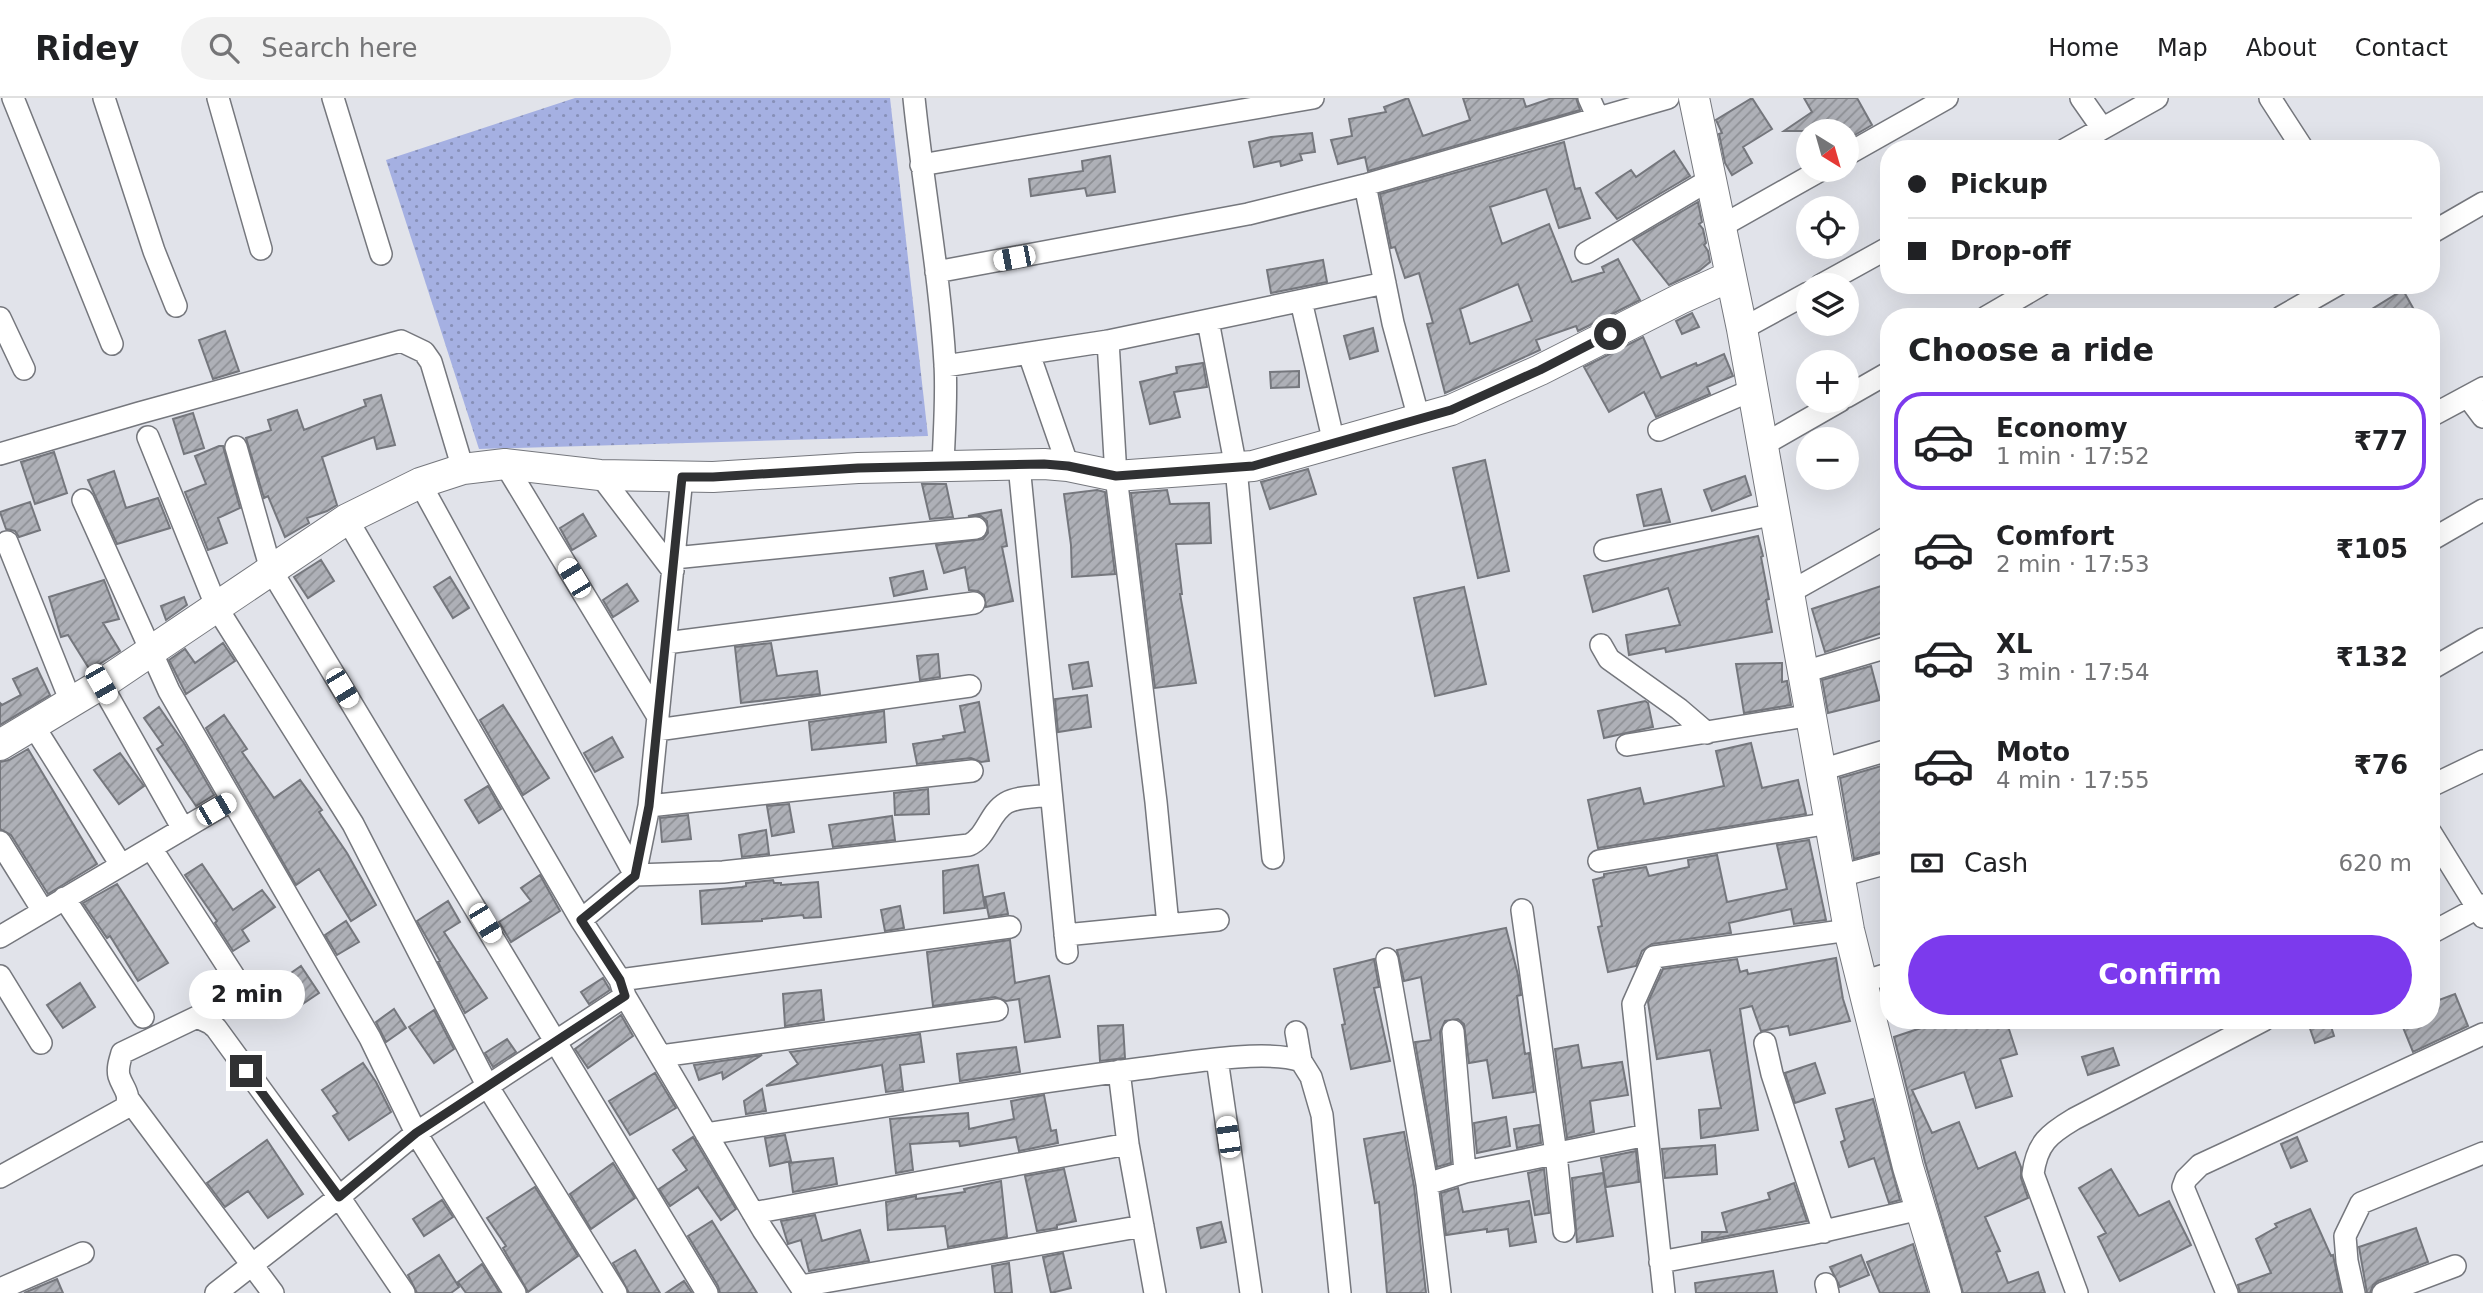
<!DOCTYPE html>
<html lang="en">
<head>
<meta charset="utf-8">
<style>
  body { margin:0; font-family:"DejaVu Sans",sans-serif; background:#f2f2f2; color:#202124; height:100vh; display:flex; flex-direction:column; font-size:26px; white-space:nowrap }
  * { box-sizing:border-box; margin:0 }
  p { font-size:23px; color:#757577 }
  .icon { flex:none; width:38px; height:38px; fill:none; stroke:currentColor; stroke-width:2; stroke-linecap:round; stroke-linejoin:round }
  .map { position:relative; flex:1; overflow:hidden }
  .side { position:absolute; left:1880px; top:210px; width:560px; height:721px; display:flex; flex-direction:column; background:#fff; border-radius:28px; box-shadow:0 7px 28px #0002 }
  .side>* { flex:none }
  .top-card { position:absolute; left:1880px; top:42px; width:560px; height:154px; border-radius:28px; box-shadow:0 7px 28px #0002; display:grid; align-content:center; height:154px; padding:0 28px; background:#fff }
  .needle { width:46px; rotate:143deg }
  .tools { position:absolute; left:1796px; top:21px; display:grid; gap:14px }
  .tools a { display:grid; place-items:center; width:63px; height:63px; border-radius:50%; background:#fff; box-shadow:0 7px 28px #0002; font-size:35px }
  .end { position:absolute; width:32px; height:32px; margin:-16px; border:9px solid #303133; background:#fff; box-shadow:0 0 0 4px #fff }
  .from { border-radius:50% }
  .bubble { position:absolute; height:49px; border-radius:24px; background:#fff; box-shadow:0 7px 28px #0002; font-size:23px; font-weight:700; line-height:49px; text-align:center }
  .car { position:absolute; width:21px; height:42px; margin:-21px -10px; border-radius:9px; box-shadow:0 0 5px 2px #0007; background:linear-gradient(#fff 24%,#345 0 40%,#fff 0 76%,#345 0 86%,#fff 0) }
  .top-card b { display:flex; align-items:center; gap:24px; height:66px; font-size:26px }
  .top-card b+b { border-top:2px solid #e0e0e0 }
  .top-card i { width:18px; height:18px; background:#202124 }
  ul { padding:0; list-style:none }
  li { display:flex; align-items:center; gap:21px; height:98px; margin:0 14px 10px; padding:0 14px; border:4px solid transparent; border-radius:28px }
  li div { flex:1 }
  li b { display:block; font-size:26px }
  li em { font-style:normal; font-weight:700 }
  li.active { border-color:#7c3aed }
  li>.icon { width:63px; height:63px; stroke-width:1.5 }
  h2 { padding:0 28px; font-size:32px; line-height:84px }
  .pay { display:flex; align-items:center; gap:18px; height:77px; padding:0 28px; font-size:26px }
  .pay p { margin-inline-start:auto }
  .primary-button { display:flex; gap:14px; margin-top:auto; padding:14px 28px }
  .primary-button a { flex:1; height:80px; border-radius:42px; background:#7c3aed; color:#fff; font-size:28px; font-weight:700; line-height:80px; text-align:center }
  header { display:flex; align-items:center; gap:42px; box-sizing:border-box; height:98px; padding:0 35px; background:#fff; border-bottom:2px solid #e0e0e0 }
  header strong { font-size:33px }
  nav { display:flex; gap:38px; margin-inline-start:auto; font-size:24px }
  .search { width:490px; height:63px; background:#f2f2f2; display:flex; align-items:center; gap:18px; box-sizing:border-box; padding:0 24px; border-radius:38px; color:#757577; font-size:26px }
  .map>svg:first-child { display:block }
  .grass { fill:url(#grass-dots) }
  .building { fill:url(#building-hatch); stroke:#75777d; stroke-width:2; fill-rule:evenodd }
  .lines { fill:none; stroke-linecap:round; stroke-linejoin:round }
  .street-casing { stroke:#75777d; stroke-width:24 }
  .secondary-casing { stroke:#75777d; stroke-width:32 }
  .street { stroke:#fff; stroke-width:21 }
  .secondary { stroke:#fff; stroke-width:30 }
  .route { stroke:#303133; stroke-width:9 }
</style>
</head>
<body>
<header>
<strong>Ridey</strong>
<div class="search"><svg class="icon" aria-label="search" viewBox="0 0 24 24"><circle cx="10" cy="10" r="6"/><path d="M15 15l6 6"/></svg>Search here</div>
<nav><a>Home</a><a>Map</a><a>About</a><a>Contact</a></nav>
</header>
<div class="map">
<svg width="2483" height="1195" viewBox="0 0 2483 1195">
  <defs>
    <pattern id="grass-dots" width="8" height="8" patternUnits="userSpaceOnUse" patternTransform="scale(1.75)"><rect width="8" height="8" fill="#a5b0e2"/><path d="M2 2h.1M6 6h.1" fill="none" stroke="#8790b8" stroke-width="1.8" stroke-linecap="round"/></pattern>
    <pattern id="building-hatch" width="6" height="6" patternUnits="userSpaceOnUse" patternTransform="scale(1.75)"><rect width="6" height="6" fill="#aeb0b7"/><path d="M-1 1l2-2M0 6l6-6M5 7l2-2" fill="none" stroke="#8e9095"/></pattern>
  </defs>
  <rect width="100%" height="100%" fill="#e1e3ea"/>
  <path class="grass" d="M575 0H890L928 338 479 351 386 62Z"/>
  <path class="building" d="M1408 0 1423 38 1470 22 1463 0H1523L1526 9 1552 0H1576L1580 12 1368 73 1365 59 1338 66 1331 42 1352 38 1349 21 1386 14 1384 9Z
    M1752 0 1772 31 1743 49 1752 65 1732 77 1725 65 1719 36 1722 35 1716 22Z
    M1804 0H1857L1872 27 1846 42V33H1784L1812 14Z
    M1312 35 1315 54 1300 56 1302 62 1281 68 1280 63 1254 69 1249 44 1271 39Z
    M1564 44 1575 91 1580 90 1590 120 1559 130 1546 91 1490 109 1502 146 1549 126 1572 184 1604 174 1602 169 1618 161 1640 202 1578 233 1576 228 1536 242 1540 252 1445 295 1427 226 1433 225 1419 175 1405 180 1395 149 1391 150 1380 96ZM1518 186 1532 223 1470 246 1460 211Z
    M1674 53 1690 78 1617 121 1596 95 1631 72 1636 79Z
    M1110 58 1115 94 1087 98 1085 90 1031 98 1029 81 1083 73 1082 63Z
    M1698 104 1702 124 1699 126 1703 131 1706 145 1704 147 1708 153 1710 164 1699 173 1669 187 1633 142Z
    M1323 162 1327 184 1271 195 1267 172Z
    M2403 192 2418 219H2359Z
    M1692 215 1699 229 1682 236 1676 223Z
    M1373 230 1378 253 1350 261 1344 238Z
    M225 233 239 273 213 281 199 242Z
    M1643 239 1661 280 1696 265 1697 268 1724 256 1733 278 1707 289 1710 296 1656 319 1644 294 1609 314 1584 269Z
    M1203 265 1207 289 1174 294 1180 319 1150 326 1140 284 1177 275 1176 269Z
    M1299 273V289L1271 290 1270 274Z
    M381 297 395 347 377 351 374 339 322 359 337 407 327 413 307 420 309 425 285 439 268 398 264 400 246 340 271 332 268 322 297 312 304 332 366 308 364 302Z
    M193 315 204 350 184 356 173 321Z
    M219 348H223L240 410 218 420 227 445 208 452 185 394 206 386 195 358Z
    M54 354 67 395 35 406 21 364Z
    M1485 362 1509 473 1478 480 1453 370Z
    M1308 371 1316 396 1270 411 1261 384Z
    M114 373 126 410 158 400 170 430 117 446 88 382Z
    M1745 378 1751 397 1712 413 1704 392Z
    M922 386H946L953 419 930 421Z
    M1661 391 1670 424 1644 428 1637 397Z
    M1097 392 1105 394 1115 476 1072 479 1071 447 1064 396Z
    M1167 392 1170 406 1209 405 1211 445 1176 446 1182 496H1180L1196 585 1155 590 1131 395Z
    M30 404 40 432 19 439 15 433 6 431 0 414Z
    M1001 412 1007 448 1002 449 1013 503 986 509 984 497 978 493 969 492 965 469 944 475 936 447 983 441 988 435 987 423 981 418H968Z
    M583 416 596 438 572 452 560 430Z
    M1758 438 1763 458 1761 459 1769 501 1766 502 1772 534 1666 554 1665 550 1629 557 1626 537 1680 527 1668 490 1593 514 1584 478Z
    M321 462 334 483 308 500 294 479Z
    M923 473 927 491 894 498 890 480Z
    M450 479 469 510 453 520 434 489Z
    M104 482 119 521 103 525 120 553 90 572 68 537 61 539 49 499Z
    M627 486 638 503 613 519 603 502Z
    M1884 487 1888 502V533L1825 554 1812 511Z
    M1464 489 1486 586 1435 598 1414 500Z
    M184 499 187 507 166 522 161 508Z
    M223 545 235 563 186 596 169 562 185 551 195 565Z
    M771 545 777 578 817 573 820 596 741 605 735 549Z
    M938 556 940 579 920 582 917 558Z
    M1088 564 1092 588 1073 591 1069 567Z
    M1782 565V584L1787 583 1791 607 1744 615 1736 566Z
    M1871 568 1880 602 1828 615 1822 582Z
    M37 570 50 597 0 627V605L2 607 21 597 13 581Z
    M1087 597 1091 629 1058 634 1055 601Z
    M1645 603 1648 605 1653 629 1604 640 1598 613Z
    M979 604 989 663 981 664 971 660 917 666 913 646 944 641 943 638 965 634 960 608Z
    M503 607 549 680 523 697 480 622Z
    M159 609 184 645 214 697 196 708 157 651 163 647 144 620Z
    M884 613 886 644 812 652 809 624Z
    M224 617 247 651 242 654 274 700 300 682 322 712 319 714 347 755 376 807 351 823 319 771 296 787 206 630Z
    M612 639 623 659 595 674 584 655Z
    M1751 645 1762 690 1798 682 1806 716 1598 750 1588 702 1640 690 1644 706 1724 688 1716 653Z
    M28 651 97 766 48 796 11 737 0 731V664L9 662Z
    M120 655 144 688 119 706 94 672Z
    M1888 666V752L1854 761 1840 680Z
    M488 688 501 711 479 725 465 702Z
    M928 691 929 716 895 717 894 695Z
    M789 706 794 734 772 738 767 708Z
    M688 717 691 741 662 744 660 720Z
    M892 718 895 742 833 749 829 727Z
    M766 732 769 756 742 759 739 737Z
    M1809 742 1826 822 1794 826 1791 811 1729 825 1731 835 1652 846 1642 853 1636 868 1608 874 1598 829 1602 828 1593 782 1604 779V776L1646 769 1649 778 1689 769 1688 762 1717 757 1727 804 1787 791 1777 747Z
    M202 766 233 812 262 792 275 809 242 832 249 843 233 853 215 825 217 823 185 777Z
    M978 767 985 810 944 815 943 773Z
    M540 777 560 813 511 844 499 824 531 803 521 790Z
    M773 782 774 785H781V787L818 784 821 819 804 820 803 817 762 821V823L702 826 700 793 742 789 746 788V785Z
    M117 786 168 865 138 883 110 838 107 840 83 805Z
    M1004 795 1008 816 989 819 985 799Z
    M448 803 460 824 444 834 487 900 465 915 438 864 440 863 417 823Z
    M900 808 904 830 885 833 881 812Z
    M346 823 359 844 337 857 325 837Z
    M1506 830 1518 877 1521 897 1517 898 1525 956 1529 955 1534 994 1493 1000 1487 962 1469 965 1464 926 1458 921 1445 923 1440 934 1451 1065 1437 1069 1415 944 1431 942 1421 879 1404 883 1397 852Z
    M1010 842 1015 885 1049 878 1060 939 1025 944 1019 901 1006 903 995 899 933 908 927 854Z
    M1836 860 1843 901 1850 923 1790 937 1788 928 1761 933 1752 908 1740 911 1758 1032 1701 1040 1699 1012 1721 1010 1710 952 1657 961 1648 904 1663 871 1737 861 1740 874 1747 872 1748 876Z
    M1374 861 1379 889 1374 890 1390 963 1351 971 1342 927 1345 926 1334 871Z
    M301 868 319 895 298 909 281 882Z
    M603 880 610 892 589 906 581 894Z
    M80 885 95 909 63 930 47 907Z
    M821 892 824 922 785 928 783 896Z
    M2455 896 2468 928 2413 954 2400 922H2431V905Z
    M394 911 406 930 386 944 376 924Z
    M434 912 454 951 434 965 409 929Z
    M621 917 633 938 588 970 575 951Z
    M1919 922H2006L2017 956 2000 961 2012 998 1976 1010 1964 974 1912 992 1932 1035 1959 1024 1978 1071 2015 1054 2021 1069V1080L2028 1100 1985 1119 2000 1153 1996 1154 2008 1185 2038 1174 2045 1195H1963L1925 1064 1894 939 1921 930Z
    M2307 922H2329L2334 938 2315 945Z
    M1123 927 1125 960 1100 963 1098 928Z
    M920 936 924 964 900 967 903 992 886 994 882 967 766 988 798 966 790 954Z
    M507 941 516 954 493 969 485 955Z
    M1578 947 1582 970 1622 964 1628 997 1590 1003 1594 1034 1567 1040 1555 951Z
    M1016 949 1020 974 960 983 957 956Z
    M2113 950 2119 967 2088 977 2082 959Z
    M762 957 723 981 722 974 699 982 694 967Z
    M363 965 376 984 391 1014 349 1042 333 1018 338 1015 322 992Z
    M1815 965 1825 995 1795 1005 1785 975Z
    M655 975 676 1010 630 1037 609 1003Z
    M762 991 766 1013 746 1016 744 1003Z
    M1044 997 1051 1033 1056 1032 1058 1045 1019 1053 1016 1039 960 1048 959 1043 910 1046 913 1072 896 1075 890 1021 968 1015 969 1031 1014 1021 1011 1003Z
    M1873 1001 1900 1102 1889 1105 1874 1060 1849 1069 1841 1044 1845 1042 1836 1011Z
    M1506 1019 1510 1048 1477 1055 1474 1025Z
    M1539 1027 1541 1045 1517 1050 1514 1031Z
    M1404 1034 1414 1088 1426 1195H1387L1379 1104 1375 1105 1364 1041Z
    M785 1037 791 1063 770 1068 765 1040Z
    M693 1039 736 1111 721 1122 698 1089 670 1108 659 1091 687 1072 673 1052Z
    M2297 1039 2307 1063 2291 1070 2281 1046Z
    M267 1042 303 1096 268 1120 248 1093 225 1109 207 1085Z
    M1715 1047 1717 1076 1665 1080 1662 1051Z
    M1636 1053 1639 1084 1606 1089 1601 1060Z
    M833 1060 837 1086 793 1094 789 1065Z
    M613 1065 635 1100 591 1131 570 1096Z
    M1064 1071 1076 1123 1057 1127V1130L1037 1133 1025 1078Z
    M1544 1071 1549 1115 1535 1117 1528 1075Z
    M2111 1071 2139 1118 2169 1103 2191 1147 2120 1183 2098 1139 2106 1135 2079 1090Z
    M1603 1075 1613 1138 1577 1144 1572 1080Z
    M1001 1083 1007 1139 948 1149 945 1128 888 1132 886 1104 916 1098V1101L965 1094 964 1091Z
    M1794 1085 1807 1123 1702 1143V1134H1727L1722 1115 1770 1101 1768 1095Z
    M535 1089 578 1158 528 1194 503 1150 506 1148 487 1120Z
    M1458 1090 1463 1114 1529 1103 1536 1144 1510 1148 1508 1131 1487 1134V1131L1446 1137 1441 1095Z
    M442 1102 453 1119 424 1138 413 1121Z
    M2310 1111 2331 1158 2333 1157 2341 1195H2240L2238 1187 2271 1175 2256 1141 2277 1129 2275 1126Z
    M815 1117 822 1143 860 1132 869 1163 809 1173 801 1142 788 1146 781 1123Z
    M712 1123 757 1195H720L718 1188 688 1138Z
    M1221 1124 1226 1144 1201 1150 1197 1130Z
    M2416 1130 2428 1164 2378 1183 2373 1187 2370 1195H2367L2359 1149Z
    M1913 1146 1928 1195H1880L1867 1164Z
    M635 1152 660 1195H629L613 1165Z
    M1063 1155 1071 1190 1051 1195 1043 1159Z
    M439 1157 459 1189 451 1195H417L408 1177Z
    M1861 1157 1869 1177 1840 1189 1830 1169Z
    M1009 1165 1012 1195H995L992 1168Z
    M482 1166 500 1195H466L458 1184Z
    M1773 1173 1777 1195H1696L1695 1185Z
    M57 1181 63 1195H24Z
    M684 1183 692 1195H666Z"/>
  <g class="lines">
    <defs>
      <path id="street" d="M13 0 112 246
        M104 0 154 153 176 208
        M218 0 261 151
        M333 0 381 156
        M914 0C923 89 940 177 945 266 947 300 944 335 943 368
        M1589 0 1598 20
        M2081 0 2102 30
        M2270 0 2303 51
        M2066 51 2157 0
        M1846 57 1947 0
        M921 67 1313 0
        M1720 129 1821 72
        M2431 135 2483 105
        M1586 155 1711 81
        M936 174 1248 116 1365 87
        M1821 187 1888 150
        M1301 203 1334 345
        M1986 219 2041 187
        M2281 219 2337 187
        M0 220 24 271
        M1208 223 1236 370 1273 760
        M1742 231 1808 195
        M1108 243 1116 378 1156 704 1168 827
        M1029 256 1068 368
        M945 268 1108 243 1385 185
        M1846 299 1888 275
        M2468 299 2483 319
        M2431 318 2483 290
        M1419 321 1393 225 1365 87 1668 0
        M1659 332 1752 292
        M148 339 217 510 353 726 488 989 616 1195
        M1761 348 1840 303
        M236 349 271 472 707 1195
        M0 356 139 315 401 243 424 254 431 264 463 371
        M505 366 657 617
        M1019 367 1067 855
        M600 377 673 473
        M420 385 635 777 723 774 969 747C987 739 989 715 1006 705 1018 698 1038 699 1051 697
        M83 402 169 593 370 940 416 1035 515 1195
        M347 421 581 822 620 882 625 898 763 1132 805 1195
        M2431 442 2483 412
        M7 444 71 604
        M1605 452 1775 416
        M674 460 976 430
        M1790 494 1888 439
        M666 545 974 505
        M1601 547 1609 561 1679 611 1707 635
        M2431 571 2483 541
        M1804 574 1888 549
        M101 586 183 731
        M33 627 121 767
        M657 632 970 588
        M1627 647 1812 617
        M1821 672 1888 652
        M2431 688 2483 663
        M649 708 972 673
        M2431 735 2483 819
        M0 744 43 813
        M151 750 248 900
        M1599 763 1830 725
        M1840 778 1888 765
        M64 800 143 919
        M1522 812 1556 1056 1564 1133
        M581 822 635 777 649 708 682 379
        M2431 835 2483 807
        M1065 837 1218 822
        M0 839 232 702
        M1387 861 1427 1086 1440 1195
        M0 878 41 945
        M620 882 1010 829
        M1862 884 1888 876
        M1453 933 1465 1074
        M1296 934 1301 963 1311 979 1322 1017 1340 1195
        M1765 945 1772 976 1824 1134
        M661 958 997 912
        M1217 961 1251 1195
        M1119 973 1128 1046 1155 1195
        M129 1002 273 1195
        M706 1036C855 1013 1004 988 1153 969 1190 964 1268 951 1301 963
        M0 1079 125 1010C132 996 123 991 119 978 117 970 120 962 122 955L197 919 210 925 216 930 339 1099 404 1195
        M1427 1086 1465 1074 1647 1037
        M753 1115 1128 1046
        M1660 1164 1811 1136 1920 1111
        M1826 1186 1828 1195
        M801 1188 1143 1128
        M0 1191 83 1155
        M216 1195 339 1099 416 1035 625 898
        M1664 1195 1633 906 1654 859 1849 832
        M2077 1195 2033 1076C2037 1045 2049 1036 2074 1021L2264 922
        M2227 1195 2183 1089 2186 1081 2200 1067 2483 936
        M2354 1195 2347 1163 2345 1138 2361 1105 2483 1055
        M2383 1195 2455 1168"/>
      <path id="secondary" d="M1694 0 1742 231 1849 832 1908 1069 1946 1195
        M0 647 108 582 347 421 420 385 463 371 505 366 600 377 713 379 858 370 1044 366 1068 368 1116 378 1253 368 1451 312 1540 272 1680 201 1731 178"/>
    </defs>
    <use href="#street" class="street-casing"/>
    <use href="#secondary" class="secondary-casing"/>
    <use href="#street" class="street"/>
    <use href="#secondary" class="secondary"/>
  </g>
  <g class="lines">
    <path class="route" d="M246 973 339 1099 416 1035 625 898 620 882 581 822 635 778 649 708 682 379H713L858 370 1044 366 1068 368 1116 378 1253 368 1451 312 1540 272 1610 236"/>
  </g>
</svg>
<div class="tools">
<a><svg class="needle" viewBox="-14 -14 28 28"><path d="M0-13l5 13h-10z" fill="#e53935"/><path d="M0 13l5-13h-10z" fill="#757577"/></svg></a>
<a><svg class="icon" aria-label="locate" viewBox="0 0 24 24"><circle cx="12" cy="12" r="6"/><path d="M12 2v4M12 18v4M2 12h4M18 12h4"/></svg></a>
<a><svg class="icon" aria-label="layers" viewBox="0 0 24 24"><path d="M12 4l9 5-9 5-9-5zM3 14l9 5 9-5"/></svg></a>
<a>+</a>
<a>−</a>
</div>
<i class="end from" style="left:1610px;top:236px"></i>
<i class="end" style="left:246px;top:973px"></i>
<div class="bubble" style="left:189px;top:872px;width:116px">2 min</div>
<i class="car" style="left:1014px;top:160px;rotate:259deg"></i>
<i class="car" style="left:574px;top:480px;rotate:329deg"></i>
<i class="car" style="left:101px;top:586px;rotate:150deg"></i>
<i class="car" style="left:342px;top:590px;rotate:149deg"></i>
<i class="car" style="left:216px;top:711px;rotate:60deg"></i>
<i class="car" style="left:485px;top:825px;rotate:149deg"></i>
<i class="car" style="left:1228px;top:1039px;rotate:352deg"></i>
<div class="top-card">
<b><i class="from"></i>Pickup</b>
<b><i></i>Drop-off</b>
</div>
<section class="side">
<h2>Choose a ride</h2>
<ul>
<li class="active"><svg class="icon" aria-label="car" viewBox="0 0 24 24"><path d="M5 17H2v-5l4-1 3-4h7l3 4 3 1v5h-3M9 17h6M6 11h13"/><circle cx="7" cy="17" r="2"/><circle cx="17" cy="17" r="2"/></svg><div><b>Economy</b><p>1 min · 17:52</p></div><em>₹77</em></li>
<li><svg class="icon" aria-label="car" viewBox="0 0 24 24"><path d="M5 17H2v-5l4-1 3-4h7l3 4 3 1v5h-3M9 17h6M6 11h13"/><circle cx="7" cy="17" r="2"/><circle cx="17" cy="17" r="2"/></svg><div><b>Comfort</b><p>2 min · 17:53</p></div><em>₹105</em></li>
<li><svg class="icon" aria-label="car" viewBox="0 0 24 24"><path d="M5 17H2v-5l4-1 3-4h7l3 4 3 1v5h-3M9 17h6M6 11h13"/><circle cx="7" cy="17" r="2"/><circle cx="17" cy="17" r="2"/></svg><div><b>XL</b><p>3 min · 17:54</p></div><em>₹132</em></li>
<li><svg class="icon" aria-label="car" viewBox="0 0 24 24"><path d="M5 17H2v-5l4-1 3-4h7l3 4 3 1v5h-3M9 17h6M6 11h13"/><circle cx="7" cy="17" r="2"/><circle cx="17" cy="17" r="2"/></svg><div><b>Moto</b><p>4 min · 17:55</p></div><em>₹76</em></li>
</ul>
<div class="pay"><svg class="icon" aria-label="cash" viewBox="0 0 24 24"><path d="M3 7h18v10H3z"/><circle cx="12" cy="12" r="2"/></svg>Cash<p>620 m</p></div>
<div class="primary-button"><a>Confirm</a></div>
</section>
</div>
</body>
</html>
